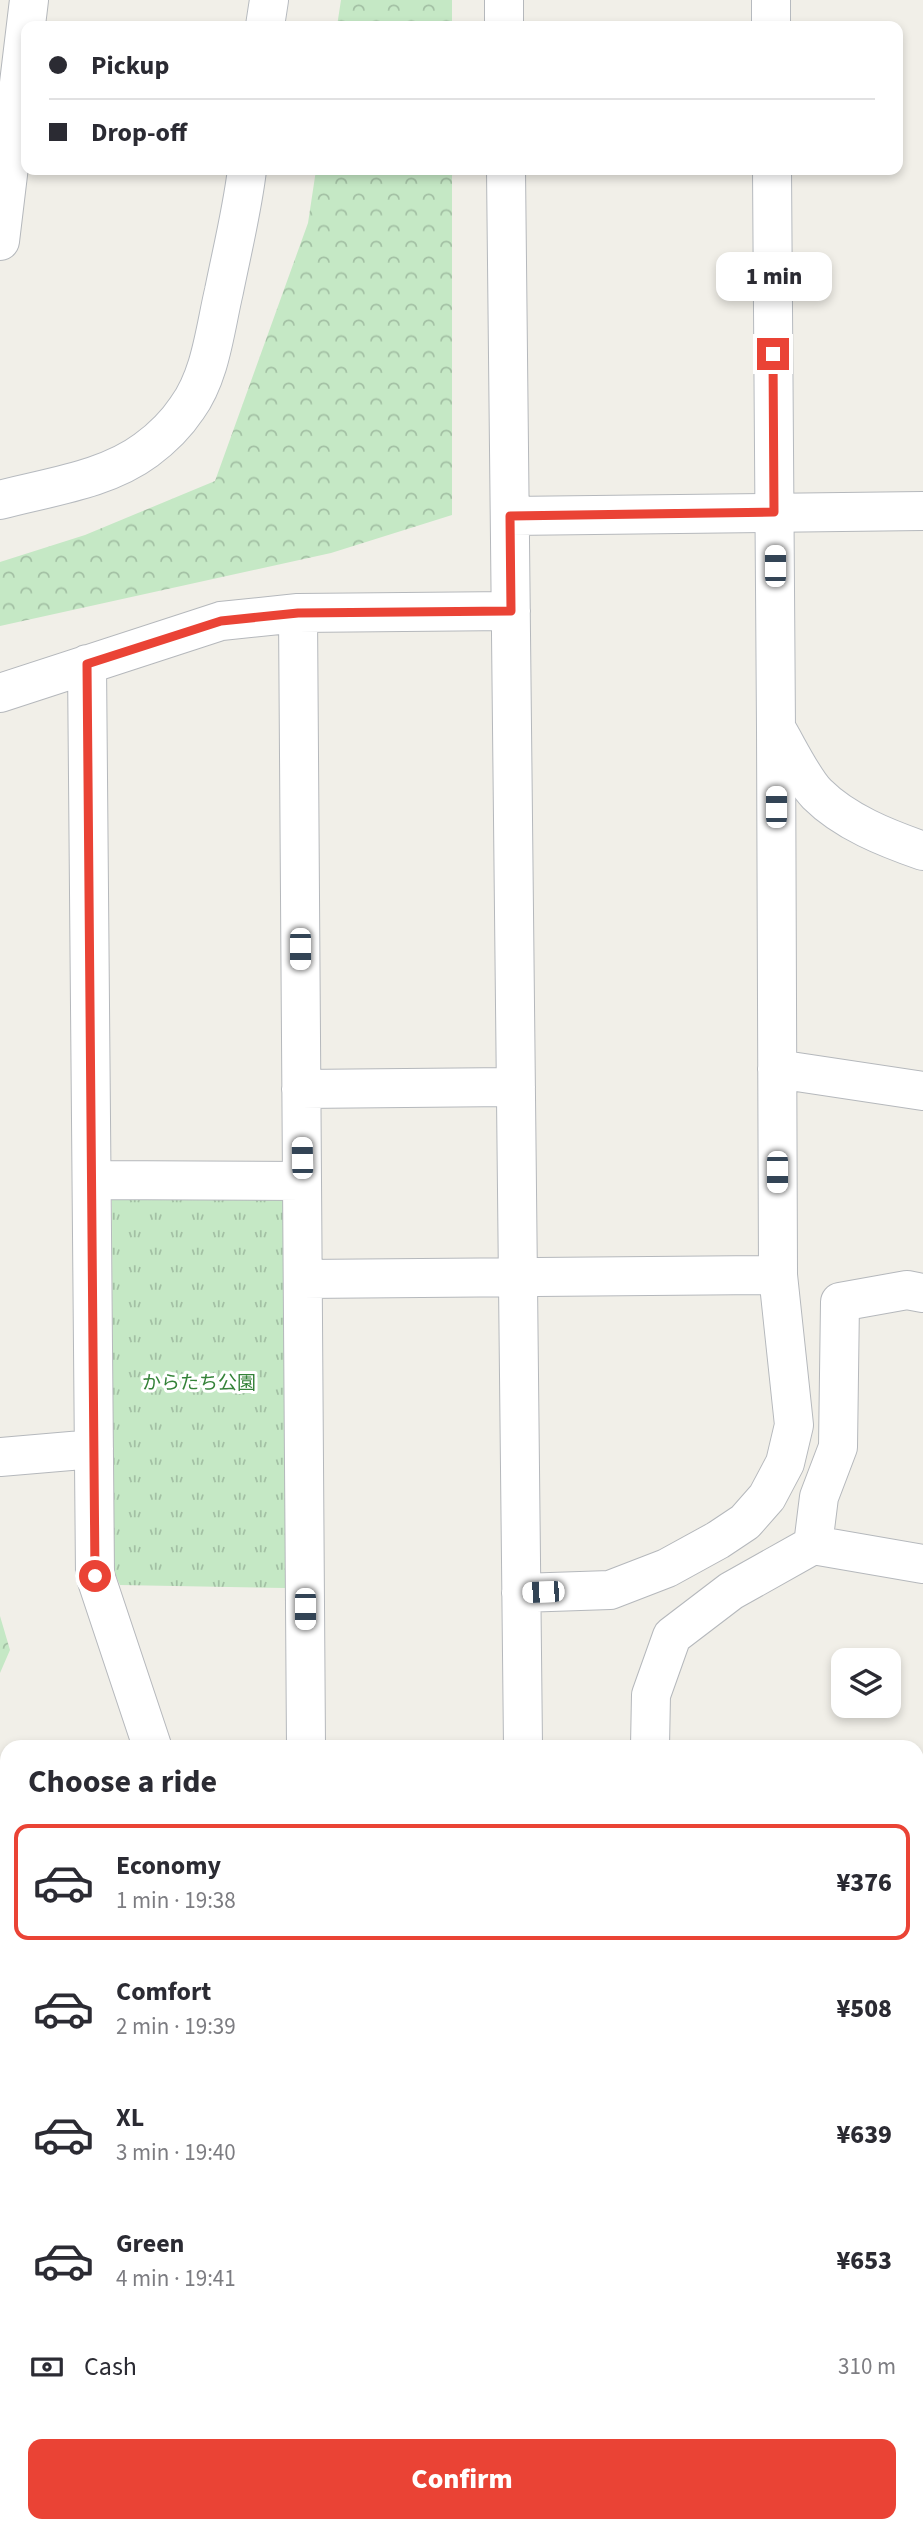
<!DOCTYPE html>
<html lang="en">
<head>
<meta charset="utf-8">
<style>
  body { margin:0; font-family:"Source Sans 3","Noto Sans JP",sans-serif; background:#f2f2f3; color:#2b2b33; height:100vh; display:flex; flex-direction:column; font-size:26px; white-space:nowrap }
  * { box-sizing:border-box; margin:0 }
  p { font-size:23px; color:#7c7c81 }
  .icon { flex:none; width:38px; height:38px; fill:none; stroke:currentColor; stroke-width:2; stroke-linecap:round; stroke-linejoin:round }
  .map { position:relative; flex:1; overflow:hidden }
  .panel { position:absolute; left:0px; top:1740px; width:924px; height:793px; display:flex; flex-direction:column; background:#fff; border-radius:21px 21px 0 0; box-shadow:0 4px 10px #0003 }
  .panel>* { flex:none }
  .hud { position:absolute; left:21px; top:21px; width:882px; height:154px; border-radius:14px; box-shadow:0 4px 10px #0003; display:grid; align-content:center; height:154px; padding:0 28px; background:#fff }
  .tools { position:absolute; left:831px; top:1648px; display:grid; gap:14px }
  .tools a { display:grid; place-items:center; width:70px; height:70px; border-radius:14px; background:#fff; box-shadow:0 4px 10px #0003; font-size:35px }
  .end { position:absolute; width:32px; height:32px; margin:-16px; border:9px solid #ea4335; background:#fff; box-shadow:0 0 0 4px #fff }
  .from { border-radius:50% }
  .bubble { position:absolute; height:49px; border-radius:14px; background:#fff; box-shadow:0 4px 10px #0003; font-size:23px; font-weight:800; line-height:49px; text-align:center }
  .car { position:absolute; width:21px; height:42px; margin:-21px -10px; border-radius:9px; box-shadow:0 0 5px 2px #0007; background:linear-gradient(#fff 24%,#345 0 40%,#fff 0 76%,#345 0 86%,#fff 0) }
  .hud b { display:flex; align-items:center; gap:24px; height:66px; font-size:26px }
  .hud b+b { border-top:2px solid #e1e1e2 }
  .hud i { width:18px; height:18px; background:#2b2b33 }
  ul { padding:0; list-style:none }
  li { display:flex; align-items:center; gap:21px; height:116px; margin:0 14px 10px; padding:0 14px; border:4px solid transparent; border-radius:14px }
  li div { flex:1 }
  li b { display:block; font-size:26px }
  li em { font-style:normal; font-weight:800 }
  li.active { border-color:#ea4335 }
  li>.icon { width:63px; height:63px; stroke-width:1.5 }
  h2 { padding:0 28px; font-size:32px; line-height:84px }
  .pay { display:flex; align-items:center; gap:18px; height:77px; padding:0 28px; font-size:26px }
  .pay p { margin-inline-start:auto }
  .action { display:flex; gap:14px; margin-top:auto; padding:14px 28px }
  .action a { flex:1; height:80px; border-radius:14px; background:#ea4335; color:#fff; font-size:28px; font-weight:800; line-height:80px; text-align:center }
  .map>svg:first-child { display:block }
  .forest { fill:url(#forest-crowns) }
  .park { fill:url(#park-tufts) }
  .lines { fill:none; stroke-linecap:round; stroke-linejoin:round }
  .street-casing { stroke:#b5b8bc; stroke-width:40 }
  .secondary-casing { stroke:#b6babf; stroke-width:40 }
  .street { stroke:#fff; stroke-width:38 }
  .secondary { stroke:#fff; stroke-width:38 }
  .route { stroke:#ea4335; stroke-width:9 }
  .labels { text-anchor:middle; stroke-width:6; stroke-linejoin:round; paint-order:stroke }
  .park-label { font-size:19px; fill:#348238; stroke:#fff }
</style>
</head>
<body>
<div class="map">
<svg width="923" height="2531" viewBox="0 0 923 2531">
  <defs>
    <pattern id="forest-crowns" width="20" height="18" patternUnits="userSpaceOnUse" patternTransform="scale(1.75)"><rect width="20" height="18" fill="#c5e8c5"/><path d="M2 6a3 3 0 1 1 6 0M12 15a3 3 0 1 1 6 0" fill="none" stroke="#a3c0a4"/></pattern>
    <pattern id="park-tufts" width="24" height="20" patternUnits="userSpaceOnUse" patternTransform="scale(1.75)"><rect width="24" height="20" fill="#c5e8c5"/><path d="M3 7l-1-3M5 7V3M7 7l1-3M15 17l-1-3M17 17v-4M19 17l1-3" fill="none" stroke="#a3c0a4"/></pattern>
  </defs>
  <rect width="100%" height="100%" fill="#f1efe8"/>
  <path class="forest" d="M341 0H452V26H337Z
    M316 170H452V515L331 553 0 626V562L85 535 215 481 308 223Z
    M0 1616 10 1650 0 1673Z
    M0 2379H7V2516L0 2521Z"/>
  <path class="park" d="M112 1194 286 1195 285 1588 120 1585 113 1569Z"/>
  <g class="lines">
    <defs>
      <path id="street" d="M504 0V26
        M506 170 523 1746
        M0 241 29 0
        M510 516 923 511
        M298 613 306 1746
        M87 664 95 1575 152 1746
        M0 693 221 621 298 613 511 611
        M777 1069 923 1091
        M301 1089 516 1087
        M92 1180 302 1181
        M303 1279 778 1275
        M0 1457 94 1449
        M813 1545 819 1497 838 1447 840 1302 907 1290 923 1293
        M521 1593 610 1590 667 1568 718 1540 745 1522 767 1497 785 1463 794 1425 778 1275 776 728
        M650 1746 651 1695 672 1636 731 1591 813 1545 923 1564
        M917 1894 923 1898
        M917 1974 923 1965
        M917 2111 923 2115
        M0 2214 7 2218
        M917 2358 923 2349
        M545 2531 549 2525
        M802 2531 806 2525"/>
      <path id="secondary" d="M771 0V26
        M265 26 269 0
        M772 170 776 728C787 746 803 780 817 794 845 822 886 838 923 851
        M0 500C48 487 106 480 146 450 161 439 177 423 187 408 211 375 215 329 224 291 232 251 242 211 247 170"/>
    </defs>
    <use href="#street" class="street-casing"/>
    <use href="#secondary" class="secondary-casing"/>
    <use href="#street" class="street"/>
    <use href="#secondary" class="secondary"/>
  </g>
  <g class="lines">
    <path class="route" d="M95 1576 87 664 221 621 298 613 511 611 510 516 774 512 773 354"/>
  </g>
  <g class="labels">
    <g class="park-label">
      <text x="199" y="1389">からたち公園</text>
    </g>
  </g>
</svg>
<div class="tools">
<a><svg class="icon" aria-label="layers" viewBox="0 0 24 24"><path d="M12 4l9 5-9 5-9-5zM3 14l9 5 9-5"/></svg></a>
</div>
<i class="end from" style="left:95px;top:1576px"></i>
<i class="end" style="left:773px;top:354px"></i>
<div class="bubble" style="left:716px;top:252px;width:116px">1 min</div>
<i class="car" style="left:775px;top:566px;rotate:0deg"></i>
<i class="car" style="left:776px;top:807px;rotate:0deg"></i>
<i class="car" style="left:300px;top:949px;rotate:180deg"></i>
<i class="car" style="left:302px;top:1158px;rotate:359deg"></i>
<i class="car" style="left:777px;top:1172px;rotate:180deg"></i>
<i class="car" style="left:543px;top:1592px;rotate:268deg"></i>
<i class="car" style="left:305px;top:1609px;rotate:180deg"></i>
<div class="hud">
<b><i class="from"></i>Pickup</b>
<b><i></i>Drop-off</b>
</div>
<section class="panel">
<h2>Choose a ride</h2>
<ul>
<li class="active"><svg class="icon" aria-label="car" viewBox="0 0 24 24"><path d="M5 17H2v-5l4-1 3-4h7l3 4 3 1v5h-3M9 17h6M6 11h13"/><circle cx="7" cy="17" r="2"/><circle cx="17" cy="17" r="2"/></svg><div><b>Economy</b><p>1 min · 19:38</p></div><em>¥376</em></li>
<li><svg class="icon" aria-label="car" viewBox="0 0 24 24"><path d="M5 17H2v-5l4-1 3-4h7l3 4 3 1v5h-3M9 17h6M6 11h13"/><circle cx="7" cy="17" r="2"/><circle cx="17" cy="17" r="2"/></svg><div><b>Comfort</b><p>2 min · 19:39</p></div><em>¥508</em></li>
<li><svg class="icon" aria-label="car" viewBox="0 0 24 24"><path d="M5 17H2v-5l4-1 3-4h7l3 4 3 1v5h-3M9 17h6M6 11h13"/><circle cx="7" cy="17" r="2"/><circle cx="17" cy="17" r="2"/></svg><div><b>XL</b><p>3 min · 19:40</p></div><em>¥639</em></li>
<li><svg class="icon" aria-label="car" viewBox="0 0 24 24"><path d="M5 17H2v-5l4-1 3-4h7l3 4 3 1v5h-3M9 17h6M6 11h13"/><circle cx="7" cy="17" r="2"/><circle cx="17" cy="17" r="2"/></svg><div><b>Green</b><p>4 min · 19:41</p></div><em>¥653</em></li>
</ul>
<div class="pay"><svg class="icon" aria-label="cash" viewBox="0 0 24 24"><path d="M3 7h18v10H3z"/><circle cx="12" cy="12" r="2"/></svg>Cash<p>310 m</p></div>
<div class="action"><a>Confirm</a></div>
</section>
</div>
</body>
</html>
